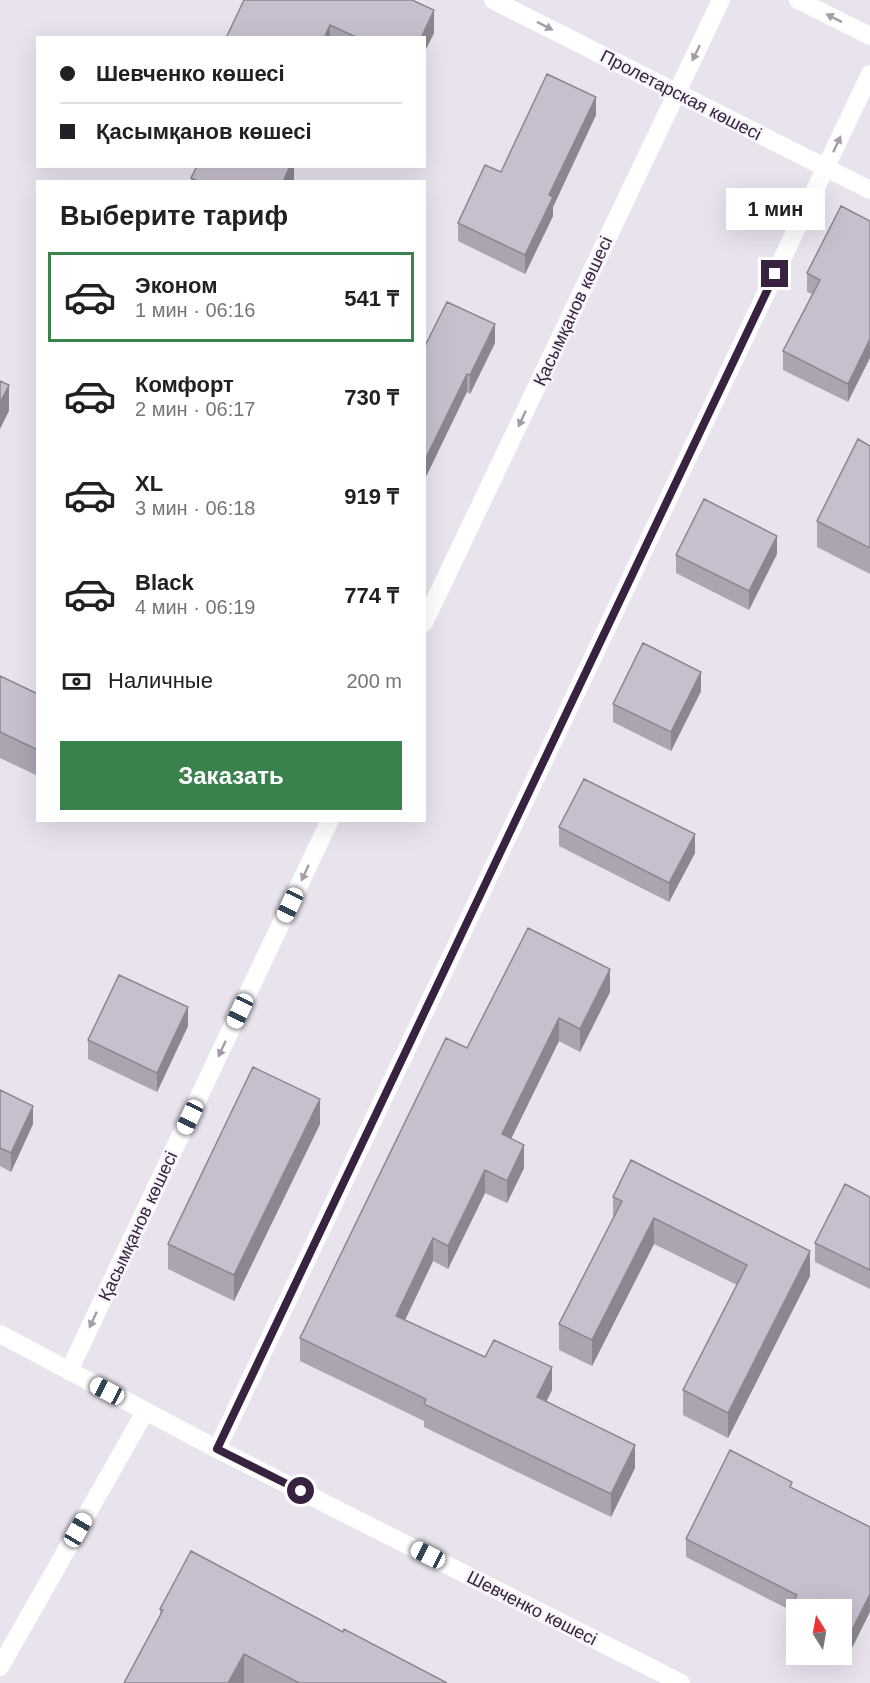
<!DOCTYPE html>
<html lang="ru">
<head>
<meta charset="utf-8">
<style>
  body { margin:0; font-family:Helvetica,sans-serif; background:#f2f2f2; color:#202124; height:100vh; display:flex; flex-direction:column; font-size:22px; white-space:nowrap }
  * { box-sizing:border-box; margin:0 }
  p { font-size:20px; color:#757577 }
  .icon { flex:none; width:33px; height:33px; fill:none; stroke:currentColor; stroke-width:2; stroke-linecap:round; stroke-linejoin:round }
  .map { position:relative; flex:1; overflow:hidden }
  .drawer { position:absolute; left:36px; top:180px; width:390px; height:642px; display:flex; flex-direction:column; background:#fff; border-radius:0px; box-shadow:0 6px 24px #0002 }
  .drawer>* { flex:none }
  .guide { position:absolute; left:36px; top:36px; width:390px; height:132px; border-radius:0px; box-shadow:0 6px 24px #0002; display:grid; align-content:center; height:132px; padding:0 24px; background:#fff }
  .needle { width:39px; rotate:349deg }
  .tools { position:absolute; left:786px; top:1599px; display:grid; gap:12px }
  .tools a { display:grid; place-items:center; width:66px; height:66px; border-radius:0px; background:#fff; box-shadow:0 6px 24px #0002; font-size:30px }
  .end { position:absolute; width:27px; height:27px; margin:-14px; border:8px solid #382240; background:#fff; box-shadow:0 0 0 3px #fff }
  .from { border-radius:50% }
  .bubble { position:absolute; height:42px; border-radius:0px; background:#fff; box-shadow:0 6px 24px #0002; font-size:20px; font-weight:700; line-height:42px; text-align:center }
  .car { position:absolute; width:18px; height:36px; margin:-18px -9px; border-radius:8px; box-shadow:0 0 4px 2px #0007; background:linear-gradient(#fff 24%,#345 0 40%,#fff 0 76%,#345 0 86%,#fff 0) }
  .guide b { display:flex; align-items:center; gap:21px; height:57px; font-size:22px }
  .guide b+b { border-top:2px solid #e0e0e0 }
  .guide i { width:15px; height:15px; background:#202124 }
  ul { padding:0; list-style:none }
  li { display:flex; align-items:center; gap:18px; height:90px; margin:0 12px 9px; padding:0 12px; border:3px solid transparent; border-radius:0px }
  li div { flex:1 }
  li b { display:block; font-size:22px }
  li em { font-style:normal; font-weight:700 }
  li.active { border-color:#39814d }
  li>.icon { width:54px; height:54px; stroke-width:1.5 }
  h2 { padding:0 24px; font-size:27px; line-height:72px }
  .pay { display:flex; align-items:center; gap:15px; height:66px; padding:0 24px; font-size:22px }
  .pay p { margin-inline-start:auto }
  .button { display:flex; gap:12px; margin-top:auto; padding:12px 24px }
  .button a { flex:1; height:69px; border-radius:0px; background:#39814d; color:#fff; font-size:24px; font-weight:700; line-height:69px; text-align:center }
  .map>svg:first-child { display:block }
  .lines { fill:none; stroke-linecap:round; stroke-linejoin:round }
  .street { stroke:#fff; stroke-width:18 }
  .wall { fill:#aca4b1 }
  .shaded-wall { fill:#8c8690 }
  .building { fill:#c8bfce; stroke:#8c8690; stroke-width:1.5 }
  .oneway { fill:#a59ca9 }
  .route { stroke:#382240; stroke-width:8 }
  .labels { text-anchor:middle; stroke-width:4.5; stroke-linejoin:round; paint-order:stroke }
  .street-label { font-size:18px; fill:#382240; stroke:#f7f4fa }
</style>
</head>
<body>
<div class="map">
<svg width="870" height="1683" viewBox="0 0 870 1683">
  <rect width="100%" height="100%" fill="#e9e3ee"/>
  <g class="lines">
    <path class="street" d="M493 0 870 190
      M798 0 870 36
      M424 623 721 0
      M0 1334 217 1449 681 1683
      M69 1371 330 820
      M217 1449 870 74
      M0 1667 145 1412"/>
  </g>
  <path class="wall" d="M244 0 434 33 424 53V38H226Z
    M596 115 553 207V216L525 274 458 241V223L501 172Z
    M294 166V182H191V178Z
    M870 221 848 402 783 370V351L812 294 807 292V273Z
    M495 343 470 394 467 392 424 348Z
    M870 446V574L817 547V521Z
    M777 554 749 610 676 573V555Z
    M0 676 38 694V776L0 758Z
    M701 691 671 751 613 722V704Z
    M559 827 695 853 669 902 559 846Z
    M610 992 580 1052 559 1041 511 1139 524 1168 507 1203 485 1193 448 1269 433 1261 405 1320 552 1390 546 1402 635 1468 611 1517 424 1427V1421L300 1361V1338L467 1048Z
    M188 1026 157 1092 88 1059V1040Z
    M0 1090 33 1124 11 1172 0 1166Z
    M320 1124 234 1301 168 1269V1244Z
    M613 1197 810 1276 728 1438 683 1415V1390L737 1285 654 1244 592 1366 559 1350V1324L613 1220Z
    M870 1197V1289L815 1262V1243Z
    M792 1488 870 1527 850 1652 842 1648V1610H796V1625L792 1623V1611L686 1557V1539Z
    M160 1609 343 1632 447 1683H124L160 1615Z"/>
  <path class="shaded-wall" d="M434 10V33L424 53V38H421Z
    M330 25V38H324Z
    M596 97V115L553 207V216L525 274V255L549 195Z
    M290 166H294V182H283Z
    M495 324V343L470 394V375Z
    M870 332V358L848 402V384Z
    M467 374V392L424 481V462Z
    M9 385V411L0 429V403Z
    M777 536V554L749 610V591Z
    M701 672V691L671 751V732Z
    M695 834V853L669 902V883Z
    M610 969V992L580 1052V1029Z
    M188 1007V1026L157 1092V1073Z
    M559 1018V1041L502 1157V1134Z
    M320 1099V1124L234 1301V1275Z
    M33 1106V1124L11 1172V1153Z
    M524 1145V1168L507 1203V1181Z
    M485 1170V1193L448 1269V1246Z
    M654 1218V1244L592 1366V1340Z
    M433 1238V1261L396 1339V1316Z
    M810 1251V1276L728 1438V1413Z
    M552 1367V1390L537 1420V1397Z
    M635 1445V1468L611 1517V1494Z
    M870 1594V1612L850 1652V1634Z
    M244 1654V1683H228Z"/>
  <path class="building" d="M244 0H412L434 10 421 38H358L330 25 324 38H226Z
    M547 74 596 97 549 195 553 197 525 255 458 223 485 165 501 172Z
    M197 166H290L283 182H200L191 178Z
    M841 206 870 221V339L848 384 783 351 820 280 807 273Z
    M447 302 495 324 470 375 467 374 424 462V348Z
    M0 381 9 385 0 403Z
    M858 439 870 446V548L817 521Z
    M704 499 777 536 749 591 676 555Z
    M643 643 701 672 671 732 613 704Z
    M0 676 38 694V750L0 732Z
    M584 779 695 834 669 883 559 827Z
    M528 928 610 969 580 1029 559 1018 502 1134 524 1145 507 1181 485 1170 448 1246 433 1238 396 1316 485 1357 494 1340 552 1367 537 1397 635 1445 611 1494 424 1404 426 1399 300 1338 446 1038 467 1048Z
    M119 975 188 1007 157 1073 88 1040Z
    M253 1067 320 1099 234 1275 168 1244Z
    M0 1090 33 1106 11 1153 0 1148Z
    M631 1160 810 1251 728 1413 683 1390 747 1265 654 1218 592 1340 559 1324 622 1201 613 1197Z
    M845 1184 870 1197V1270L815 1243Z
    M730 1450 792 1482 790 1487 870 1527V1594L850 1634 842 1630V1610H802L792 1604 797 1595 686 1539Z
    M191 1551 343 1632 344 1629 447 1683H299L244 1654 228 1683H124L163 1610 160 1609Z"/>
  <defs><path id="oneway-solid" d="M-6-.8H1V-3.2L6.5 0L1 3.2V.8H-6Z" transform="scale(1.5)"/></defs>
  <g class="oneway">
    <use href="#oneway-solid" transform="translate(834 18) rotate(-153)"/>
    <use href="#oneway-solid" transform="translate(545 26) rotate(27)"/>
    <use href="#oneway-solid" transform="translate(696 53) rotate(116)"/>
    <use href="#oneway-solid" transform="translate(837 144) rotate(-65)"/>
    <use href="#oneway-solid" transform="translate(522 419) rotate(115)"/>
    <use href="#oneway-solid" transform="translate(305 873) rotate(115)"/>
    <use href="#oneway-solid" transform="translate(222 1049) rotate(115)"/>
    <use href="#oneway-solid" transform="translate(93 1320) rotate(115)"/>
  </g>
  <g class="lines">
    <path class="route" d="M301 1491 217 1449 775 274"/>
  </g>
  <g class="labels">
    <g class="street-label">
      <text transform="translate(681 95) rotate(27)" y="6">Пролетарская көшесі</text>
      <text transform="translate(573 311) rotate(-65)" y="6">Қасымқанов көшесі</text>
      <text transform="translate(138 1226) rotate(-65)" y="6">Қасымқанов көшесі</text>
      <text transform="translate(532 1608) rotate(27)" y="6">Шевченко көшесі</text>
    </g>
  </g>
</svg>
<div class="tools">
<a><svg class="needle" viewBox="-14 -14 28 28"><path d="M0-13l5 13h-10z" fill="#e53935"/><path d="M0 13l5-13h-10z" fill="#757577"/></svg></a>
</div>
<i class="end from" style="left:301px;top:1491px"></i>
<i class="end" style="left:775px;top:274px"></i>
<div class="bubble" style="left:726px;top:188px;width:99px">1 мин</div>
<i class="car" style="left:290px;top:905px;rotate:205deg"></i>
<i class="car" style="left:240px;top:1011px;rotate:205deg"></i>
<i class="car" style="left:190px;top:1117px;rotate:205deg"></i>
<i class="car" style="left:107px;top:1391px;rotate:298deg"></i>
<i class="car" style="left:78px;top:1530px;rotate:30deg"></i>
<i class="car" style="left:428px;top:1555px;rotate:297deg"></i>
<div class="guide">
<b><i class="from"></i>Шевченко көшесі</b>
<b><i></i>Қасымқанов көшесі</b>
</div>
<section class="drawer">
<h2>Выберите тариф</h2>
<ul>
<li class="active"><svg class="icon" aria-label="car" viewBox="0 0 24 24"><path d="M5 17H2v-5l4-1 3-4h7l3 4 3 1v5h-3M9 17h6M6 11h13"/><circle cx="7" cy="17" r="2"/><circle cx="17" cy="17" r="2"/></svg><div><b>Эконом</b><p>1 мин · 06:16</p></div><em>541 ₸</em></li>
<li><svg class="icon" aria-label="car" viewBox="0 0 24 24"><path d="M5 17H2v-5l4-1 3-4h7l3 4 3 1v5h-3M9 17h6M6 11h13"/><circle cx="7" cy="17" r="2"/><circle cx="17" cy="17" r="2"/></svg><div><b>Комфорт</b><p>2 мин · 06:17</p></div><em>730 ₸</em></li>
<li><svg class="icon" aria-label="car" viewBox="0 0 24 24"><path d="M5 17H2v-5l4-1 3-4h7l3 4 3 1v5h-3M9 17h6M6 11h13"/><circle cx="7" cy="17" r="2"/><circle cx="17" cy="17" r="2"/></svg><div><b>XL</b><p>3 мин · 06:18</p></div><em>919 ₸</em></li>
<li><svg class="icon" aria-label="car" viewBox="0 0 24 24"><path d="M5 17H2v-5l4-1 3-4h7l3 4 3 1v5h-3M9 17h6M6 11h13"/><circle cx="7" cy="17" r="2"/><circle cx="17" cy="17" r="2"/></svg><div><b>Black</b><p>4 мин · 06:19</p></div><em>774 ₸</em></li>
</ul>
<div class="pay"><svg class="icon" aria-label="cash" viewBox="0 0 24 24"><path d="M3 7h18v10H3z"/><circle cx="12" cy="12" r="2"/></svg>Наличные<p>200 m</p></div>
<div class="button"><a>Заказать</a></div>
</section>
</div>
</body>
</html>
